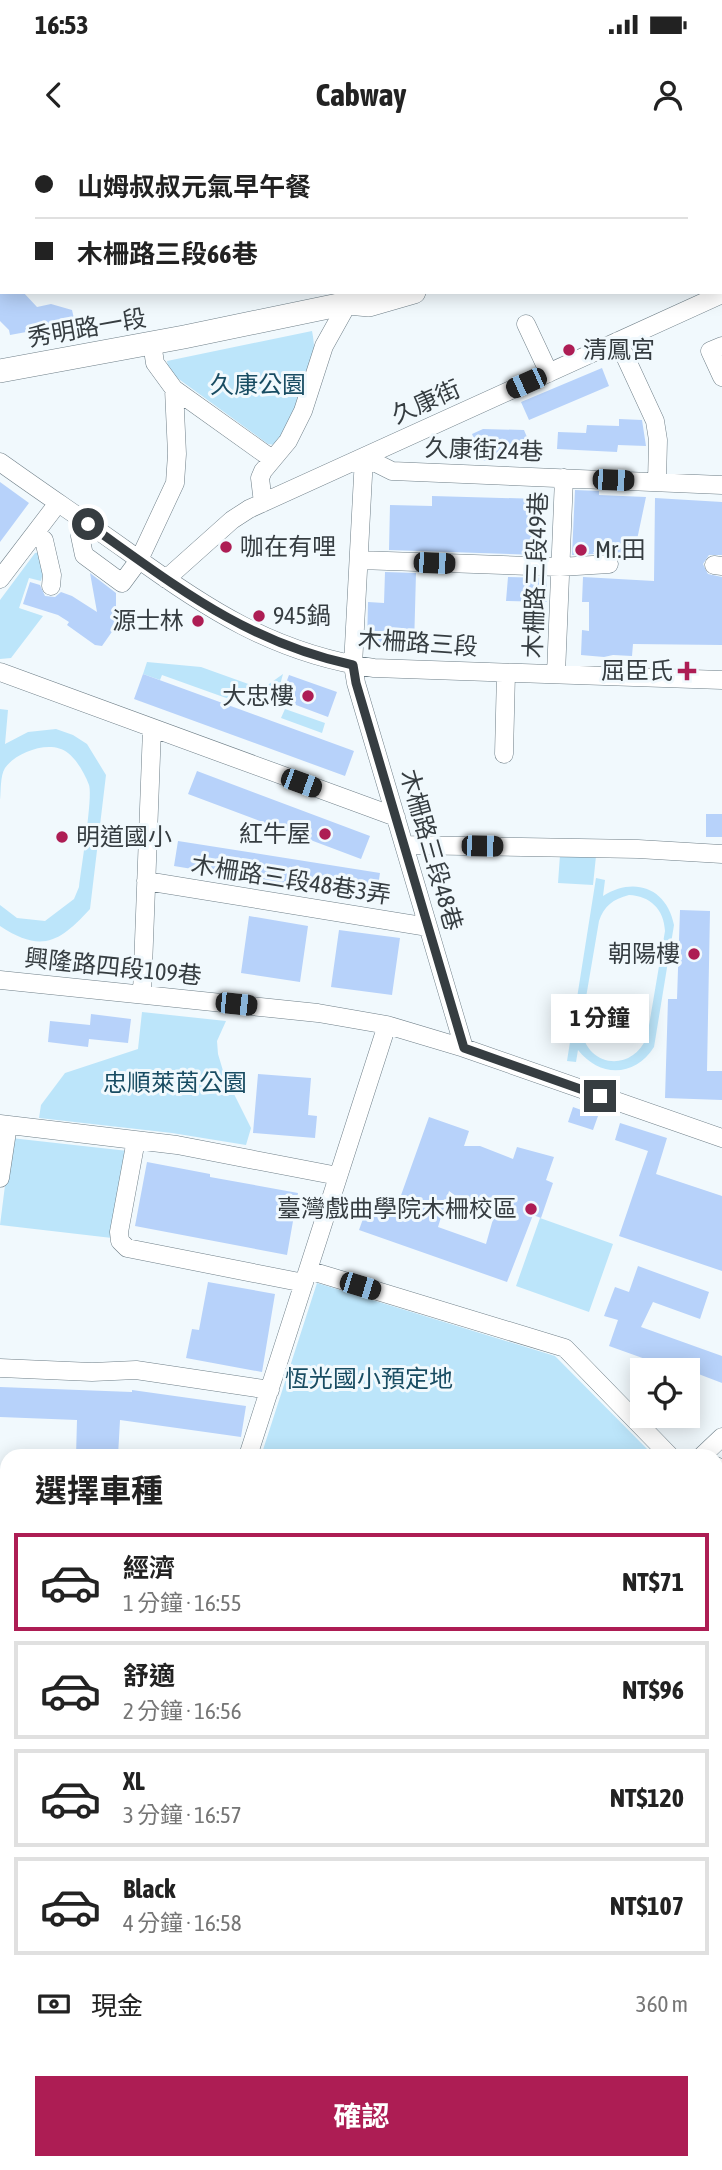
<!DOCTYPE html>
<html lang="zh-TW">
<head>
<meta charset="utf-8">
<style>
  body { margin:0; font-family:"Asap Condensed","Noto Sans TC",sans-serif; background:#f6f6f6; color:#222; height:100vh; display:flex; flex-direction:column; font-size:26px; white-space:nowrap }
  * { box-sizing:border-box; margin:0 }
  p { font-size:23px; color:#767676 }
  .icon { flex:none; width:38px; height:38px; fill:none; stroke:currentColor; stroke-width:2; stroke-linecap:round; stroke-linejoin:round }
  .map { position:relative; flex:1; overflow:hidden }
  .panel { position:absolute; left:0px; top:1309px; width:723px; height:721px; display:flex; flex-direction:column; background:#fff; border-radius:21px 21px 0 0; box-shadow:0 4px 18px #0003 }
  .panel>* { flex:none }
  .guide { position:absolute; left:0px; top:0px; width:723px; height:154px; box-shadow:0 4px 18px #0003; display:grid; align-content:center; height:154px; padding:0 35px; background:#fff }
  .controls { position:absolute; left:630px; top:1218px; display:grid; gap:14px }
  .controls a { display:grid; place-items:center; width:70px; height:70px; border-radius:0px; background:#fff; box-shadow:0 4px 18px #0003; font-size:35px }
  .end { position:absolute; width:32px; height:32px; margin:-16px; border:9px solid #363d41; background:#fff; box-shadow:0 0 0 4px #fff }
  .from { border-radius:50% }
  .bubble { position:absolute; height:49px; border-radius:0px; background:#fff; box-shadow:0 4px 18px #0003; font-size:23px; font-weight:700; line-height:49px; text-align:center }
  .car { position:absolute; width:21px; height:42px; margin:-21px -10px; border-radius:9px; box-shadow:0 0 5px 2px #0007; background:linear-gradient(#222 24%,#8ab4d8 0 40%,#222 0 76%,#8ab4d8 0 86%,#222 0) }
  .guide b { display:flex; align-items:center; gap:24px; height:66px; font-size:26px }
  .guide b+b { border-top:2px solid #e0e0e0 }
  .guide i { width:18px; height:18px; background:#222 }
  ul { padding:0; list-style:none }
  li { display:flex; align-items:center; gap:21px; height:98px; margin:0 14px 10px; padding:0 21px; border:4px solid #e0e0e0; border-radius:0px }
  li div { flex:1 }
  li b { display:block; font-size:26px }
  li em { font-style:normal; font-weight:700 }
  li.current { border-color:#ad1d54 }
  li>.icon { width:63px; height:63px; stroke-width:1.5 }
  h2 { padding:0 35px; font-size:32px; line-height:84px }
  .pay { display:flex; align-items:center; gap:18px; height:77px; padding:0 35px; font-size:26px }
  .pay p { margin-inline-start:auto }
  .button { display:flex; gap:14px; margin-top:auto; padding:14px 35px }
  .button a { flex:1; height:80px; border-radius:0px; background:#ad1d54; color:#fff; font-size:28px; font-weight:700; line-height:80px; text-align:center }
  .status { display:flex; justify-content:space-between; align-items:center; height:49px; padding:0 35px; background:#fff; direction:ltr }
  .status svg { height:19px; fill:currentColor }
  header { display:flex; justify-content:space-between; align-items:center; height:91px; padding:0 35px; background:#fff; font-size:32px; font-weight:700 }
  .map>svg:first-child { display:block }
  .green { fill:#bce5fa; fill-rule:evenodd }
  .building { fill:#b7d2fa; fill-rule:evenodd }
  .lines { fill:none; stroke-linecap:round; stroke-linejoin:round }
  .minor-casing { stroke:#6f7f88; stroke-width:19 }
  .major-casing { stroke:#6f7f88; stroke-width:24 }
  .minor { stroke:#fff; stroke-width:18 }
  .major { stroke:#fff; stroke-width:23 }
  .route { stroke:#363d41; stroke-width:9 }
  .poi-dot { fill:#ad1d54; stroke:#f1f9fd; stroke-width:2.5 }
  .labels { text-anchor:middle; stroke-width:6; stroke-linejoin:round; paint-order:stroke }
  .street-label { font-size:24px; fill:#363d41; stroke:#f1f9fd }
  .poi-label { font-size:24px; fill:#363d41; stroke:#f1f9fd; text-anchor:end }
  .park-label { font-size:24px; fill:#184c62; stroke:#f1f9fd }
</style>
</head>
<body>
<div class="status"><b>16:53</b><svg viewBox="0 0 49 12"><path d="M0 12V9h3v3zM5 12V6h3v6zM10 12V3h3v9zM15 12V0h3v12zM26 1h20v11H26zM47 4h2v5h-2z"/></svg></div>
<header><svg class="icon" aria-label="back" viewBox="0 0 24 24"><path d="M15 5l-7 7 7 7"/></svg>Cabway<svg class="icon" aria-label="person" viewBox="0 0 24 24"><circle cx="12" cy="8" r="4"/><path d="M4 21q1-7 8-7t8 7"/></svg></header>
<div class="map">
<svg width="722" height="2030" viewBox="0 0 722 2030">
  <rect width="100%" height="100%" fill="#f1f9fd"/>
  <path class="green" d="M312 191C313 196 314 203 314 208 311 229 291 293 275 305L268 304 169 232 167 221Z
    M40 412 43 432 41 441 29 438 19 468 43 476 11 518 0 519V460L35 413Z
    M147 522 201 527 262 549 283 534 280 545 268 556 258 560 236 552 229 559 162 535 160 540 143 534Z
    M0 569 8 570 5 604 28 592 56 589 73 595 87 604 106 635 90 769C59 803 41 813 0 786V765L17 778 45 781 74 759 79 747C81 729 93 657 89 645 85 634 77 620 68 613 51 599 16 612 5 628 0 636 1 651 0 660Z
    M285 569 325 583 322 593 281 578Z
    M560 715 596 716 593 745 558 743Z
    M596 738 605 740 603 756C634 736 667 748 674 785L654 907C635 937 600 938 578 910L576 922 567 921ZM629 755C650 756 664 769 665 791L647 897C631 934 585 927 581 887L599 781C604 766 613 759 629 755Z
    M142 872 226 881 217 901 218 914 224 934 251 988 246 1005 172 993 39 978 41 965 65 933 138 909Z
    M11 998 128 1011 112 1098 0 1085Z
    M540 1078 613 1104 589 1172 516 1146Z
    M317 1143 555 1216 654 1316H261Z"/>
  <path class="building" d="M0 152H23L37 167 51 164 72 170 75 183 10 195 9 190 0 181Z
    M602 228 609 246 529 280 521 262Z
    M619 279 642 280 646 306 618 305 617 312 557 309 558 292 586 293 587 285 619 286Z
    M483 289 524 290 529 302 484 321 472 294Z
    M0 342 29 363 0 402Z
    M575 350 599 351V355L646 357 634 414 593 412 594 414 572 415Z
    M432 356 540 359 538 415 389 410 390 365 432 366Z
    M655 358 722 362V415H709L703 424 708 434 722 437V505L633 504 632 516 613 515 604 517 581 515 582 490 589 491V462H582L583 437 654 441Z
    M385 432 416 433 414 507 367 505 368 462 384 463Z
    M90 433 116 453V486L102 506 95 505 67 485 69 482 58 475 23 464 30 442 40 445 45 456 55 457 61 452 72 456 97 472Z
    M508 437 547 438V462L506 461Z
    M143 534 354 611 345 636 134 559Z
    M289 535 337 552 328 577 280 559Z
    M197 631 370 696 361 719 188 654Z
    M706 674H722V697H706Z
    M178 701 380 733 376 759 174 726Z
    M680 770 710 771 707 931H722V960L665 958 668 859H677Z
    M249 776 308 786 300 842 241 833Z
    M339 790 400 798 392 855 331 847Z
    M91 874 131 879 128 903 89 899 88 907 48 902 50 881 90 885Z
    M258 934 311 938 308 975 317 976 315 998 253 993Z
    M573 967 598 976 593 990 568 982Z
    M429 977 469 991 464 1006H480L513 1019 517 1007 554 1017 546 1040 553 1043 541 1078 533 1075 507 1142 359 1090 369 1062 395 1072ZM449 1051 464 1062 495 1072 486 1104 438 1087Z
    M620 983 667 998 656 1034 722 1056V1131L619 1096 648 1011 615 1000Z
    M147 1022 210 1034V1037L298 1053 287 1115 135 1086Z
    M638 1126 709 1152 700 1179 653 1162 641 1187 722 1216V1243L688 1230H676L609 1206 618 1180 604 1176 615 1147 629 1152Z
    M208 1142 275 1154 262 1232 186 1218 192 1189 199 1190Z
    M0 1247 132 1252V1250L246 1266 241 1297 120 1280 118 1316H76L77 1280 0 1277Z"/>
  <g class="lines">
    <defs>
      <path id="minor" d="M438 0V2
        M574 0 575 2
        M255 2 258 0
        M405 2 410 0
        M554 2 558 0
        M0 44H2
        M0 118 2 119
        M526 184 549 233
        M618 201 655 281 658 300 657 342
        M152 203 155 223 174 249 272 319
        M722 206 710 211 722 237
        M0 322C42 352 85 381 127 411 205 468 275 514 374 528L722 540
        M263 363 260 338 263 331 288 301 303 271 324 206 348 163V154
        M88 384 80 396 84 415 122 443 139 420 175 343 177 314 174 249
        M35 393 44 400 52 435 51 446
        M359 420 560 427 609 424
        M714 425 722 426
        M0 439 58 363
        M166 439 232 380 249 369 722 154
        M0 532 396 677
        M556 534 564 338
        M504 614 506 533
        M404 705 638 709 722 714
        M146 741 428 787
        M0 840 318 873 387 885 464 908 722 998
        M142 854 152 589
        M464 908 356 543 353 525 364 317 392 331 722 345
        M0 984 177 1005 338 1036
        M136 1000 119 1092 120 1101 127 1108 304 1143
        M0 1038 8 985
        M308 1130 565 1208 670 1316
        M0 1228 92 1232 136 1230 270 1250
        M248 1316 387 885
        M702 1316 722 1297
        M716 1326 722 1329
        M0 1348H7
        M2 1476 7 1527
        M0 1592H7
        M716 1692 722 1691
        M0 1719 7 1707
        M0 1796H7
        M716 1957H722
        M69 2023 70 2030
        M425 2023 426 2030
        M687 2023 688 2030
        M273 2030 312 2023"/>
      <path id="major" d="M721 18 722 17
        M721 38 722 37
        M0 231 184 197 348 163 369 165 414 152
        M716 1835 722 1834
        M0 1938H7"/>
    </defs>
    <use href="#minor" class="minor-casing"/>
    <use href="#major" class="major-casing"/>
    <use href="#minor" class="minor"/>
    <use href="#major" class="major"/>
  </g>
  <g class="lines">
    <path class="route" d="M88 384C176 446 245 502 353 525L356 543 464 908 600 956"/>
  </g>
  <g class="poi-dot">
    <circle cx="569" cy="210" r="7"/>
    <circle cx="226" cy="407" r="7"/>
    <circle cx="581" cy="410" r="7"/>
    <circle cx="259" cy="476" r="7"/>
    <circle cx="198" cy="481" r="7"/>
    <path d="M683.5 520.5h7v7h7v7h-7v7h-7v-7h-7v-7h7z"/>
    <circle cx="308" cy="556" r="7"/>
    <circle cx="325" cy="694" r="7"/>
    <circle cx="62" cy="697" r="7"/>
    <circle cx="694" cy="814" r="7"/>
    <circle cx="531" cy="1069" r="7"/>
  </g>
  <g class="labels">
    <g class="street-label">
      <text transform="translate(87 188) rotate(-10)" y="8">秀明路一段</text>
      <text transform="translate(426 262) rotate(-24)" y="8">久康街</text>
      <text transform="translate(484 310) rotate(2)" y="8">久康街24巷</text>
      <text transform="translate(536 435) rotate(-88)" y="8">木柵路三段49巷</text>
      <text transform="translate(418 503) rotate(4)" y="8">木柵路三段</text>
      <text transform="translate(431 710) rotate(74)" y="8">木柵路三段48巷</text>
      <text transform="translate(291 740) rotate(9)" y="8">木柵路三段48巷3弄</text>
      <text transform="translate(113 827) rotate(6)" y="8">興隆路四段109巷</text>
    </g>
    <g class="poi-label">
      <text x="583" y="218" text-anchor="start">清鳳宮</text>
      <text x="240" y="415" text-anchor="start">咖在有哩</text>
      <text x="595" y="418" text-anchor="start">Mr.田</text>
      <text x="273" y="484" text-anchor="start">945鍋</text>
      <text x="184" y="489">源士林</text>
      <text x="673" y="539">屈臣氏</text>
      <text x="294" y="564">大忠樓</text>
      <text x="311" y="702">紅牛屋</text>
      <text x="76" y="705" text-anchor="start">明道國小</text>
      <text x="680" y="822">朝陽樓</text>
      <text x="517" y="1077">臺灣戲曲學院木柵校區</text>
    </g>
    <g class="park-label">
      <text x="258" y="253">久康公園</text>
      <text x="175" y="951">忠順萊茵公園</text>
      <text x="369" y="1247">恆光國小預定地</text>
    </g>
  </g>
</svg>
<div class="controls">
<a><svg class="icon" aria-label="locate" viewBox="0 0 24 24"><circle cx="12" cy="12" r="6"/><path d="M12 2v4M12 18v4M2 12h4M18 12h4"/></svg></a>
</div>
<i class="end from" style="left:88px;top:384px"></i>
<i class="end" style="left:600px;top:956px"></i>
<div class="bubble" style="left:551px;top:854px;width:98px">1 分鐘</div>
<i class="car" style="left:526px;top:243px;rotate:246deg"></i>
<i class="car" style="left:613px;top:340px;rotate:92deg"></i>
<i class="car" style="left:434px;top:423px;rotate:92deg"></i>
<i class="car" style="left:301px;top:643px;rotate:110deg"></i>
<i class="car" style="left:482px;top:706px;rotate:91deg"></i>
<i class="car" style="left:236px;top:864px;rotate:96deg"></i>
<i class="car" style="left:360px;top:1146px;rotate:107deg"></i>
<div class="guide">
<b><i class="from"></i>山姆叔叔元氣早午餐</b>
<b><i></i>木柵路三段66巷</b>
</div>
<section class="panel">
<h2>選擇車種</h2>
<ul>
<li class="current"><svg class="icon" aria-label="car" viewBox="0 0 24 24"><path d="M5 17H2v-5l4-1 3-4h7l3 4 3 1v5h-3M9 17h6M6 11h13"/><circle cx="7" cy="17" r="2"/><circle cx="17" cy="17" r="2"/></svg><div><b>經濟</b><p>1 分鐘 · 16:55</p></div><em>NT$71</em></li>
<li><svg class="icon" aria-label="car" viewBox="0 0 24 24"><path d="M5 17H2v-5l4-1 3-4h7l3 4 3 1v5h-3M9 17h6M6 11h13"/><circle cx="7" cy="17" r="2"/><circle cx="17" cy="17" r="2"/></svg><div><b>舒適</b><p>2 分鐘 · 16:56</p></div><em>NT$96</em></li>
<li><svg class="icon" aria-label="car" viewBox="0 0 24 24"><path d="M5 17H2v-5l4-1 3-4h7l3 4 3 1v5h-3M9 17h6M6 11h13"/><circle cx="7" cy="17" r="2"/><circle cx="17" cy="17" r="2"/></svg><div><b>XL</b><p>3 分鐘 · 16:57</p></div><em>NT$120</em></li>
<li><svg class="icon" aria-label="car" viewBox="0 0 24 24"><path d="M5 17H2v-5l4-1 3-4h7l3 4 3 1v5h-3M9 17h6M6 11h13"/><circle cx="7" cy="17" r="2"/><circle cx="17" cy="17" r="2"/></svg><div><b>Black</b><p>4 分鐘 · 16:58</p></div><em>NT$107</em></li>
</ul>
<div class="pay"><svg class="icon" aria-label="cash" viewBox="0 0 24 24"><path d="M3 7h18v10H3z"/><circle cx="12" cy="12" r="2"/></svg>現金<p>360 m</p></div>
<div class="button"><a>確認</a></div>
</section>
</div>
</body>
</html>
